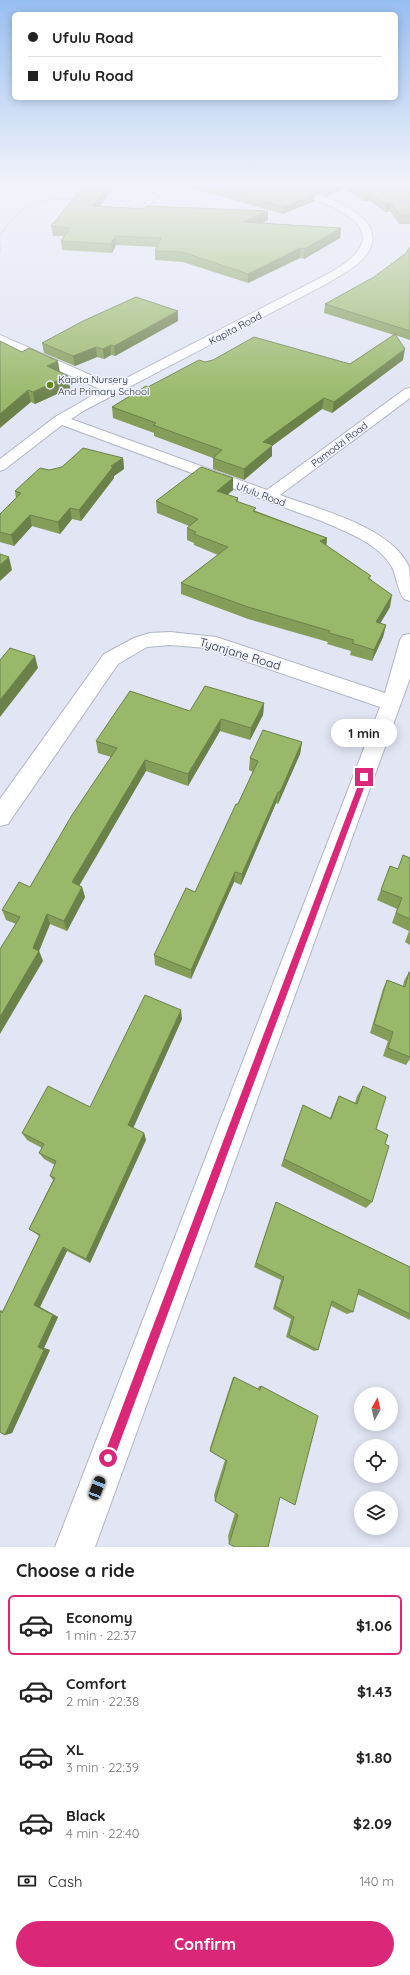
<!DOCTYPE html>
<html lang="en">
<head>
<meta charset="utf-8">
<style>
  body { margin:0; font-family:Quicksand,sans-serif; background:#f2f2f2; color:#222; height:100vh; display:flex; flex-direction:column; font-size:15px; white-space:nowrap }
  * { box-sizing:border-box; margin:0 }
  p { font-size:13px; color:#767676 }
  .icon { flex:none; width:22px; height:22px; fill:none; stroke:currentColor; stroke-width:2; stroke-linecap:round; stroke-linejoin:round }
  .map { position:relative; height:1547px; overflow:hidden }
  .drawer { display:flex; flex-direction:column; background:#fff; flex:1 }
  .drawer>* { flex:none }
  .guide { position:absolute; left:12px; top:12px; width:386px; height:88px; border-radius:6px; box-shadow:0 2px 10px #0003; display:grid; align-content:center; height:88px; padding:0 16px; background:#fff }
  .needle { width:26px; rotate:8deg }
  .controls { position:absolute; left:354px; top:1387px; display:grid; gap:8px }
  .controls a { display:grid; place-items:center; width:44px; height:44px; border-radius:50%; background:#fff; box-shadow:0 2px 10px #0003; font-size:20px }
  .end { position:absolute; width:18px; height:18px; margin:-9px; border:5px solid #db2777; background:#fff; box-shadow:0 0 0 2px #fff }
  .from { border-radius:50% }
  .bubble { position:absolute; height:28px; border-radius:14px; background:#fff; box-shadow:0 2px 10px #0003; font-size:13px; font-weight:700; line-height:28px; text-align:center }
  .car { position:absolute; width:12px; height:24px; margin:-12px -6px; border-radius:5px; box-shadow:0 0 3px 1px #0007; background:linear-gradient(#222 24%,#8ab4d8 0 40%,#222 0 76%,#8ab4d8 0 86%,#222 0) }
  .guide b { display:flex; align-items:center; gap:14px; height:38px; font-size:15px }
  .guide b+b { border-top:1px solid #e0e0e0 }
  .guide i { width:10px; height:10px; background:#222 }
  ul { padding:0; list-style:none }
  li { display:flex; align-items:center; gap:12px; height:60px; margin:0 8px 6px; padding:0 8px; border:2px solid transparent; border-radius:6px }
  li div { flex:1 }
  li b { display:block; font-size:15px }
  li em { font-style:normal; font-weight:700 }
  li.current { border-color:#db2777 }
  li>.icon { width:36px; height:36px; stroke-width:1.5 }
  h2 { padding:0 16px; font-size:18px; line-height:48px }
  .pay { display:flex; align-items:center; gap:10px; height:44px; padding:0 16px; font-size:15px }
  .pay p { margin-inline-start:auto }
  .button { display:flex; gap:8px; margin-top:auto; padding:8px 16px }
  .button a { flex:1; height:46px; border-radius:24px; background:#db2777; color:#fff; font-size:16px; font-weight:700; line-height:46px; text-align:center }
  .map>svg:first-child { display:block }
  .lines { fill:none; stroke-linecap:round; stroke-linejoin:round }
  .service-casing { stroke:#b1b5c3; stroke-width:2 }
  .minor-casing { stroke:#b1b5c3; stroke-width:2 }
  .path { stroke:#a7aab6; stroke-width:1; stroke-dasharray:1.5 1; stroke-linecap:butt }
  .service { fill:#fff; fill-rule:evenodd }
  .minor { fill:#fff; fill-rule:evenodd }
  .wall { fill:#849e5a }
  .shaded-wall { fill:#6b814a }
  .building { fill:#99b869; stroke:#6b814a }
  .route { fill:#db2777 }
  .poi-dot { fill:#64890f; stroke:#eff2ff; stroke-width:1.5 }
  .labels { text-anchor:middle; stroke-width:3; stroke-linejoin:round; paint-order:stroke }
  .far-street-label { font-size:10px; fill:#2c2e34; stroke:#eff2ff }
  .far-poi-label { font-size:10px; fill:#2c2e34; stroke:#eff2ff; text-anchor:start }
  .street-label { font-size:12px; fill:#2c2e34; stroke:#eff2ff }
</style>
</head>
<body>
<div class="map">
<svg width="410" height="1547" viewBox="0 0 410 1547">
  <rect width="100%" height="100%" fill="#e1e5f4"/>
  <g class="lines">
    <defs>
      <path id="service" d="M166 186H172L155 198 145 210H141L151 196Z"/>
      <path id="minor" d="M275 186C299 186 385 209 371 246 365 263 343 274 328 283L85 410 71 419 267 490 405 389 410 388V398L280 495C318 509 392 527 409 567 410 576 410 591 410 601L404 599C397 590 397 577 392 567 378 543 348 533 324 522L62 425 5 469 0 471V459L55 417 102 390 0 344V335L113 385 320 278C333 271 351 262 359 249 382 214 297 194 276 188Z
        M170 632 216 637 385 693 400 640 403 635 410 634V678L95 1547H55L380 707 207 648 170 645 147 647 118 664 8 824 0 826V799L104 654 134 638 150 633Z"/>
    </defs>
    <use href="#service" class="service-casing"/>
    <use href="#minor" class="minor-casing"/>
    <path class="path" d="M18 186 54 199
      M103 199 130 201
      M0 236C23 201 36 200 76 199
      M0 243V253"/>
    <use href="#service" class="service"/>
    <use href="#minor" class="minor"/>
  </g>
  <path class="wall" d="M114 186 100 206 144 209 268 211V220L262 223 341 228 340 238 304 259 300 258 248 283 183 262 155 260V251L157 247 116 245 112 253 62 250 61 241 64 236H53L51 226Z
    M184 186H410V224H399L390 211 385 212 369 200 364 201 345 188 326 196 302 189 294 188 315 194 314 201 283 214Z
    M410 245V340L395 335 403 360 332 413 322 409 272 446V456L244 480 213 469V458L154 436V433L113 418 112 407 148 387 205 362 350 364 394 335 324 313 325 304 374 277 405 254 410 248Z
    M178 311V321L115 356 111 355 104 359 97 357 75 366 44 353 42 343Z
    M0 341 60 372 70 388 35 404 31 402Z
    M123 458 124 469 114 476V478L81 521 72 519 60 534 32 526 14 546 0 542V514L16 498 15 491 49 470Z
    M233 478V490L227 495 238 498V502L256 511 327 538 326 546 371 579 390 607 380 623 386 625 383 637 372 661 350 655 351 651 327 644 328 642 248 619 181 594V583L218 555 194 545V543L187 540V528L189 526 157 513 156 501Z
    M264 703 263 715 250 740 220 731 188 786 146 771 79 885 82 887 85 897 67 931 50 924 39 951 43 961 16 924 6 920 2 910 30 887 111 757 98 753 96 741 190 711Z
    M302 742 300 754 278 804 276 803 241 885 234 882 191 979 155 965 154 955 195 892 253 772 249 770 250 758Z
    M410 858V945L405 942 409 931 392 923 397 909 377 900 390 866 397 869Z
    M409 972H410V1059L406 1065 383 1056 388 1041 370 1033 383 989 387 980 403 986 404 981Z
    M182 1019 133 1128 144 1133 146 1140 90 1263 67 1251 40 1307 58 1317 44 1348 50 1350 12 1433 5 1435 0 1432V1310L3 1311 39 1236 35 1233 29 1229 53 1180 50 1176 55 1165 44 1159 39 1153 42 1148 27 1140 22 1133 90 1107Z
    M363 1086 376 1129 385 1144 372 1202 366 1208 281 1166 303 1105 330 1118 335 1105 339 1096 355 1103 357 1096Z
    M276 1202 410 1267V1320L357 1294 353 1312 347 1314 331 1306 318 1350 314 1351 286 1337 291 1319 273 1309 281 1280 254 1267Z
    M233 1377 258 1389 259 1386H261L280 1497 229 1544 228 1536 235 1513 215 1501 214 1495 225 1460 210 1451V1448Z"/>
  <path class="shaded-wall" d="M107 186H114L94 215 93 206Z
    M335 186H345V188L326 196 327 189Z
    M365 193H370L369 200 364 201Z
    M315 194 314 201 283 214 284 207Z
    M391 203 390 211 385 212 386 204Z
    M268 211V220L243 231V222Z
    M341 228 340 238 304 259V249Z
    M115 236 116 245 112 253 111 244Z
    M300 248V258L248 283V274Z
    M178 311V321L115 356 114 346Z
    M111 345V355L104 359 103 349Z
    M96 347 97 357 75 366 73 356Z
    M405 349 403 360 332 413 334 402Z
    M58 361 60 373 47 366Z
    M68 376 70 388 35 404 33 392Z
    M28 390 31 402 0 428V414Z
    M324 398 322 409 272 446V456L244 480V469L263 442Z
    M123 458 124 469 114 476V478L81 521 79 510 111 466Z
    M233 478V490L217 503V491Z
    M70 508 72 519 60 534 58 522Z
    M30 515 32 526 14 546 11 535Z
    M327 538 326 550 320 541Z
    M9 557 12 570 0 581V565Z
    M392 595 390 607 374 634 376 622Z
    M386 625 383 637 372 661 374 650Z
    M35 656 38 668 0 717V700Z
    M264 703 263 715 250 740 251 728Z
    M221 719 220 731 188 786V774Z
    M302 742 300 754 278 804 280 792Z
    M145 760 146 771 75 893 72 882Z
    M278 792 276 803 241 885 242 874Z
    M235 872 234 882 191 979V970Z
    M82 887 85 897 67 931 64 921Z
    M47 914 50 924 39 951 43 961 0 1034V1017L33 948Z
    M181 1010 182 1019 131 1133 128 1125Z
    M144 1133 146 1140 90 1263 86 1259Z
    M63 1247 67 1251 40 1307 58 1317 44 1348 50 1350 12 1433 5 1435 38 1347 34 1305Z"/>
  <path class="building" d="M84 186H107L93 206 144 209 146 206 268 211 243 222 341 228 304 249 300 248 248 274 182 252 155 251 161 238 115 236 111 244 61 241 70 228 51 226Z
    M210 186H288L315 194 284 207Z
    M316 186H335L327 189Z
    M353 186H410V216H401L391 203 386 204 370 193H365Z
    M410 247V331L325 304 374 277 405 254Z
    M136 297 178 311 114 346 111 345 103 349 96 347 73 356 42 343 83 321Z
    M395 334 405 349 334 402 324 398 263 442 273 445 244 469 213 458 222 450 153 425 156 423 112 407 146 386 148 387 199 360 205 362 213 360 254 337 350 364Z
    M0 341 22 352 29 348 58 361 47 366 68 376 33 392 28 390 0 414Z
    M83 448 123 458 111 466 113 467 79 510 70 508 58 522 30 515 11 535 0 532V514L21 493 15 491 40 468 49 470 62 467Z
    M201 467 233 478 217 491 238 498 236 501 256 508 253 511 327 538 320 541 371 576 368 578 392 595 376 622 386 625 374 650 352 643 354 640 329 633 330 631 248 607 181 583 228 547 194 534 196 532 187 528 198 519 156 501Z
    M0 554 9 557 0 565Z
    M10 648 35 656 0 700V660Z
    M205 686 264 703 251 728 221 719 188 774 145 760 72 882 82 887 64 921 47 914 33 948 39 951 0 1017V949L20 917 2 910 19 882 30 887 72 815 117 748 96 741 130 691 190 711Z
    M263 730 302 742 280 792H278L242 874 235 872 191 970 154 955 186 888 195 892 236 804H238L258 761 250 758Z
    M403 855 410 858V919L396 913 402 898 381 890 390 866 398 869Z
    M409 972H410V1057L388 1048 393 1032 374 1024 387 980 405 987Z
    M145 995 181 1010 128 1125 144 1133 86 1259 63 1247 34 1305 53 1315 38 1347 44 1350 5 1435 0 1432V1311L2 1313 40 1235 29 1229 55 1178 50 1176 56 1161 39 1153 44 1144 22 1133 48 1086 90 1107Z
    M363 1086 386 1097 376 1129 388 1135 385 1144 389 1146 372 1202 284 1159 303 1105 331 1119 339 1096 357 1104Z
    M276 1202 410 1267V1314L359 1289 353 1312 332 1301 318 1350 289 1335 294 1317 275 1306 284 1277 256 1263Z
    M234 1377 260 1390 261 1386 318 1416 295 1505 280 1497 268 1547H235L229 1544 238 1515 215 1501 227 1461 210 1451Z"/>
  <linearGradient id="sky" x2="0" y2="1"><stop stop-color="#98bef0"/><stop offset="0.46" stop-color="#f2f3fa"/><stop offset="1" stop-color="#f2f3fa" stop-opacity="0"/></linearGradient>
  <rect width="410" height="402" fill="url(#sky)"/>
  <path class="route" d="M362 775H367L368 777 114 1458 112 1462 108 1464 104 1462 103 1458Z"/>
  <circle class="poi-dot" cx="50" cy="385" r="4"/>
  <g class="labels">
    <g class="far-street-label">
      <text transform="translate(235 328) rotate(-28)" y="4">Kapita Road</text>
      <text transform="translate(339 444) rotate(-37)" y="4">Pamodzi Road</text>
      <text transform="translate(261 494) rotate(20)" y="4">Ufulu Road</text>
    </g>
    <g class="far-poi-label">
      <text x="58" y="383">Kapita Nursery<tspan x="58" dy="12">And Primary School</tspan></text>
    </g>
    <g class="street-label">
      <text transform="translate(240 654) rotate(17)" y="4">Tyanjane Road</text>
    </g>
  </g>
</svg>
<div class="controls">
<a><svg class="needle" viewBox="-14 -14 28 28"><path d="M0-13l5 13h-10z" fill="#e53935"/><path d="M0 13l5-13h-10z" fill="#767676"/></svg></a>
<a><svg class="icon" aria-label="locate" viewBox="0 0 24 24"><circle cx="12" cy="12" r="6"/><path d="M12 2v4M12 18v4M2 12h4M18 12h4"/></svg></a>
<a><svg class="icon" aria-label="layers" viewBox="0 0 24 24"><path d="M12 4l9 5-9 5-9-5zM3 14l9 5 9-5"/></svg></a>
</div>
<i class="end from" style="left:108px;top:1458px"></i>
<i class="end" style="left:364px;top:777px"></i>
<div class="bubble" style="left:331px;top:719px;width:66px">1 min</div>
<i class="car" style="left:97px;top:1488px;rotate:21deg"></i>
<div class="guide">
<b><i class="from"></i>Ufulu Road</b>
<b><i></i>Ufulu Road</b>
</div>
</div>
<section class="drawer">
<h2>Choose a ride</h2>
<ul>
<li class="current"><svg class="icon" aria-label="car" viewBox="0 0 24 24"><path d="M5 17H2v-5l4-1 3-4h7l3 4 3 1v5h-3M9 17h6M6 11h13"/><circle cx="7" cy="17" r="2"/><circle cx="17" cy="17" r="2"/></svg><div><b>Economy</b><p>1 min · 22:37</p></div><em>$1.06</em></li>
<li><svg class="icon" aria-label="car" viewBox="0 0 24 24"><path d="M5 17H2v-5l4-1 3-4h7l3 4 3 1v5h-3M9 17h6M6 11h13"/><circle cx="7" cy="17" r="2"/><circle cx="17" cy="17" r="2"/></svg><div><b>Comfort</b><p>2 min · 22:38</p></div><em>$1.43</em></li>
<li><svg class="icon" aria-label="car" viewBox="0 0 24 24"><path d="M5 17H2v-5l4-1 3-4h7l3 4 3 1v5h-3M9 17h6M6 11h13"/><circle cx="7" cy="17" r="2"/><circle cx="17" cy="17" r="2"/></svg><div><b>XL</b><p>3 min · 22:39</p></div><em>$1.80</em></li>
<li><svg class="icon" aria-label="car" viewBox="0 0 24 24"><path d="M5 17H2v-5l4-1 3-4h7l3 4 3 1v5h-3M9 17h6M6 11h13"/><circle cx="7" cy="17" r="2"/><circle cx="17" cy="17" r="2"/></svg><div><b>Black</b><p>4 min · 22:40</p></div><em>$2.09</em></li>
</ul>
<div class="pay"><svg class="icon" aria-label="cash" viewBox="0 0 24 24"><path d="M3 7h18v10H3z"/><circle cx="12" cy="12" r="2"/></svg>Cash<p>140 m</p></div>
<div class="button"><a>Confirm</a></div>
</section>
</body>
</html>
